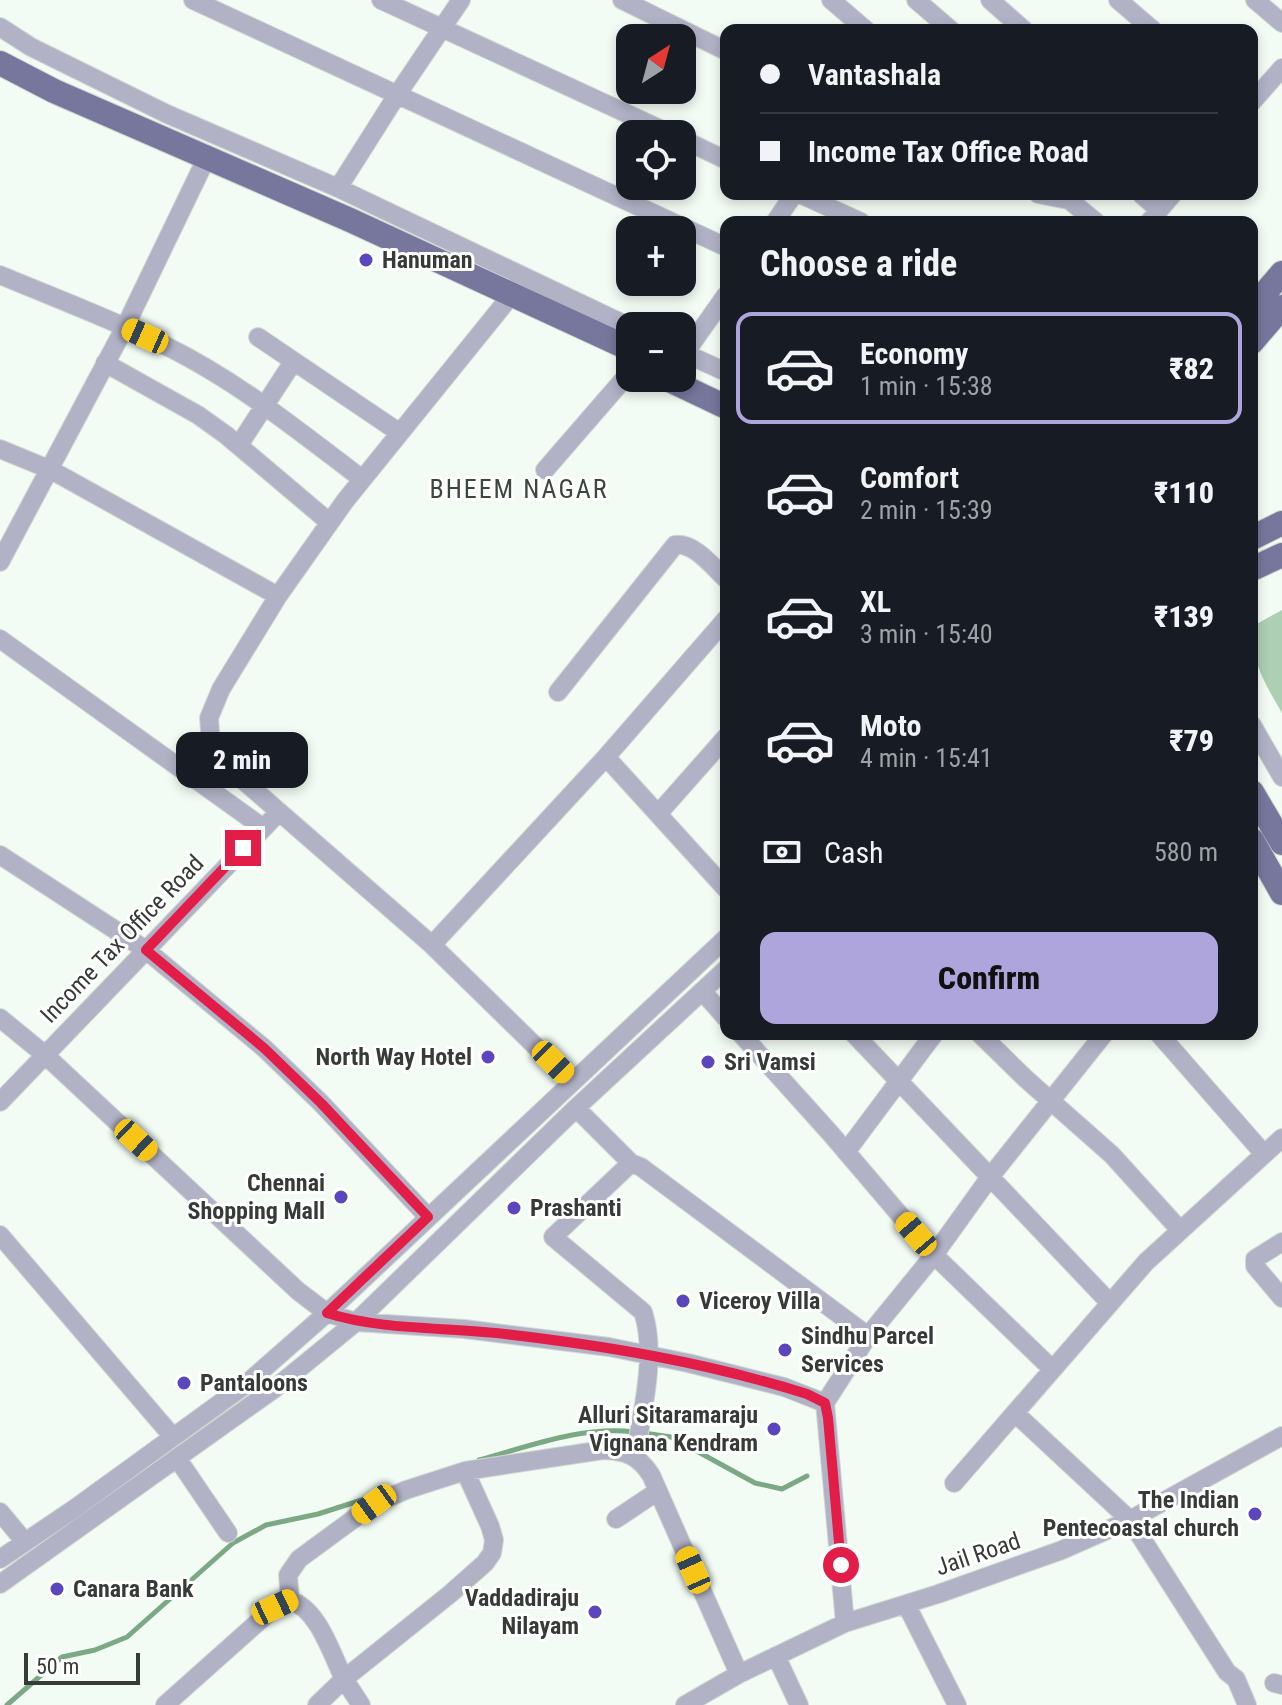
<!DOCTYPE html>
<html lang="en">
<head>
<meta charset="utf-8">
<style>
  body { margin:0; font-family:"Roboto Condensed",sans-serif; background:#20242c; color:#f1f3f6; height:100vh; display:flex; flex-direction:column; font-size:30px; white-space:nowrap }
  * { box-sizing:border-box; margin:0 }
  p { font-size:26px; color:#9ea1a6 }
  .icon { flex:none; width:44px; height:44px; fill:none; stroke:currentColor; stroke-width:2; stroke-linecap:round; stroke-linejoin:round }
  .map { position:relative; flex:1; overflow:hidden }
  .drawer { position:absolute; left:720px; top:216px; width:538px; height:824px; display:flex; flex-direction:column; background:#171b24; border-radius:16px; box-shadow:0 4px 12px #0003 }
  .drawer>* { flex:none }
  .guide { position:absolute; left:720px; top:24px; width:538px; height:176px; border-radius:16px; box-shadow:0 4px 12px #0003; display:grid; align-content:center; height:176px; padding:0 40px; background:#171b24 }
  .needle { width:52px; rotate:36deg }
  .controls { position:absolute; left:616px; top:24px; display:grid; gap:16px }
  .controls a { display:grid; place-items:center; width:80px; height:80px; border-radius:16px; background:#171b24; box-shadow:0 4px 12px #0003; font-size:40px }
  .scale { position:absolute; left:24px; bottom:20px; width:116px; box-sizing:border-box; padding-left:8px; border:4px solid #373b38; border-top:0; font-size:22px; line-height:28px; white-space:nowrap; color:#373b38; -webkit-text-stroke:6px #fff; paint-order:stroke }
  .end { position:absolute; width:36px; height:36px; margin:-18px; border:10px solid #e11d48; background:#fff; box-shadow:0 0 0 4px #fff }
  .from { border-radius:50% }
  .bubble { position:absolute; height:56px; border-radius:16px; background:#171b24; box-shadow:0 4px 12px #0003; font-size:26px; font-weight:800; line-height:56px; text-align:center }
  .car { position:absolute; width:24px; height:48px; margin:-24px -12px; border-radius:10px; box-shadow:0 0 6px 2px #0007; background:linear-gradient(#f5c518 24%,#345 0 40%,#f5c518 0 76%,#345 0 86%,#f5c518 0) }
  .guide b { display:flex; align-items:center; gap:28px; height:76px; font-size:30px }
  .guide b+b { border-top:2px solid #363941 }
  .guide i { width:20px; height:20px; background:#f1f3f6 }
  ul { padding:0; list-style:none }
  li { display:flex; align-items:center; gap:24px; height:112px; margin:0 16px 12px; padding:0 24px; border:4px solid transparent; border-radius:16px }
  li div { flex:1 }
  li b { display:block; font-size:30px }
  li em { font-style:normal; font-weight:800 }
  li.selected { border-color:#aea5dd }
  li>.icon { width:72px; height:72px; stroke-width:1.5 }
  h2 { padding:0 40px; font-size:36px; line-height:96px }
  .pay { display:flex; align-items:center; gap:20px; height:88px; padding:0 40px; font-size:30px }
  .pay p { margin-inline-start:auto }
  .button { display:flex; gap:16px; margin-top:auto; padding:16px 40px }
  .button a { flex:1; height:92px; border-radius:16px; background:#aea5dd; color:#111; font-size:32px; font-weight:800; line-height:92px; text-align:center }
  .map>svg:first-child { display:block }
  .green { fill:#adcfb4 }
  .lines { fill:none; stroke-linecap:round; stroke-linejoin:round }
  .stream { stroke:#7da886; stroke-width:5 }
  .minor-casing { stroke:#d1d9d2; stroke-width:20 }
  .major-casing { stroke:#d1d9d2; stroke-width:26 }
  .minor { stroke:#b2b2c7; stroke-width:18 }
  .major { stroke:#77769c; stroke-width:24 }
  .route { stroke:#e11d48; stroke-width:10 }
  .poi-dot { fill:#5b46be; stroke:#fff; stroke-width:3 }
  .labels { text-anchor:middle; stroke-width:6; stroke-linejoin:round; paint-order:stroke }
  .poi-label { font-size:24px; font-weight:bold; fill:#373b38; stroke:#fff; text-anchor:start }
  .street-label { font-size:24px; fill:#373b38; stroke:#fff }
  .neighbourhood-label { font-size:26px; letter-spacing:2px; fill:#3d453f; stroke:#fff }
</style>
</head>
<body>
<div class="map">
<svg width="1282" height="1705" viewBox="0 0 1282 1705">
  <rect width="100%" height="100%" fill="#f3fcf4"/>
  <path class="green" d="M1282 610V713C1266 685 1249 659 1253 626Z"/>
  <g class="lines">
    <path class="stream" d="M644 1433 671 1437 755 1483 782 1489 807 1476
      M479 1460C527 1447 584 1425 634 1432
      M7 1705 62 1657 95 1650 127 1637 233 1543 266 1525 318 1514 368 1498"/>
    <defs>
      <path id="minor" d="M193 0 726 247
        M381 0 671 134
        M622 0 726 51
        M831 0 866 30
        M916 0 951 30
        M990 0 1024 30
        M1118 0 1153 30
        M1255 0 1282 23
        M0 27 31 47 167 114 338 188 630 327
        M1252 102 1282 68
        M682 139 726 160
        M338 188 397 95 461 0
        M800 194 861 222
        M1038 194 1068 200
        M1062 194 1096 222
        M1141 194 1159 210
        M775 222 794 194
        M1149 222 1173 194
        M0 275C55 298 111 319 164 345 236 380 299 431 362 479
        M258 337 400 433
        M682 352 726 372
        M685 353 726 295
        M105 363 198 415 226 435 329 522
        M239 445 293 362
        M0 449 51 470 278 596 345 501 505 303
        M545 470 630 372
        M0 562 125 327 206 159
        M278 596 221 689 209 718 211 744 245 782 432 945 571 1081
        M0 639 262 827
        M558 692 675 545C694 542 713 567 726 579
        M1252 725 1282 777
        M606 757 726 619
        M658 814 726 737
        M0 855 146 950 264 1048 321 1103 428 1217
        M432 945 606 757 726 889
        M702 991 726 1018
        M0 1018 44 1054 298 1291 327 1313 356 1322 464 1329 609 1347 688 1363 784 1387 825 1403 845 1623
        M741 1034 831 1134 934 1255 868 1336 825 1403
        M854 1034 1109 1302
        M980 1034 1026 1079 1112 1155 1180 1230
        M1159 1034 1264 1154
        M0 1102 279 812
        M576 1108 631 1163
        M846 1152 934 1034
        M0 1235 173 1437
        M1282 1242 1255 1259V1266L1282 1298
        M1052 1369 934 1255 990 1177 1104 1034
        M1015 1413 1130 1520 1227 1672 1236 1679 1247 1705
        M635 1455C642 1414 657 1353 643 1312L553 1237 631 1163 641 1167 868 1336
        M177 1458 228 1533
        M954 1483 1146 1262 1282 1138
        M0 1512 25 1542
        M616 1519 658 1491
        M0 1559 74 1509 245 1385 327 1313 726 938
        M0 1584 274 1389 356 1322 576 1108 726 969
        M290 1600 288 1575 299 1559 374 1504 406 1490 465 1471 603 1450C626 1451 638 1455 651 1475L739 1674
        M906 1604 957 1705
        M776 1656 799 1705
        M1274 1683 1282 1685
        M165 1705 275 1607 290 1600C319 1610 331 1653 344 1679L317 1705
        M361 1705 344 1679 450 1594 485 1563 492 1553 494 1540 490 1526 465 1471
        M685 1705 739 1674 845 1623 938 1594 1062 1550 1130 1520 1282 1436"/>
      <path id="major" d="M0 63 54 91 350 220 630 349
        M1252 308 1282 273
        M1252 342 1282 307
        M665 378 726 407
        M1252 538 1282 523
        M1252 569 1282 555
        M1252 792 1282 843
        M1252 840 1282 893"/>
    </defs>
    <use href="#minor" class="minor-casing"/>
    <use href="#major" class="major-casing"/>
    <use href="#minor" class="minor"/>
    <use href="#major" class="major"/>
  </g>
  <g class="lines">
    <path class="route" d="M243 848 146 950 264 1048 321 1103 428 1217 327 1313C381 1330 440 1327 496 1333 602 1345 706 1362 807 1394L825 1403 828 1418 841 1565"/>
  </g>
  <g class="poi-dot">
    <circle cx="366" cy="260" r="8"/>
    <circle cx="488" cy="1057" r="8"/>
    <circle cx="708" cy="1062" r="8"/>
    <circle cx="341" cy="1197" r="8"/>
    <circle cx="514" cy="1208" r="8"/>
    <circle cx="683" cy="1301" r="8"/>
    <circle cx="785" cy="1350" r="8"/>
    <circle cx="184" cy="1383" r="8"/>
    <circle cx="774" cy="1429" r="8"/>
    <circle cx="1255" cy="1514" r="8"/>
    <circle cx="57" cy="1589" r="8"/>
    <circle cx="595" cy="1612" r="8"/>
  </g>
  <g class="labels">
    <g class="poi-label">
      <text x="382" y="268">Hanuman</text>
      <text x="472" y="1065" text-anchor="end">North Way Hotel</text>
      <text x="724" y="1070">Sri Vamsi</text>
      <text x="325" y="1191" text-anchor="end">Chennai<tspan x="325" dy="28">Shopping Mall</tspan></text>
      <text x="530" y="1216">Prashanti</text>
      <text x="699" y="1309">Viceroy Villa</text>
      <text x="801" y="1344">Sindhu Parcel<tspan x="801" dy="28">Services</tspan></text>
      <text x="200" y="1391">Pantaloons</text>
      <text x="758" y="1423" text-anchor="end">Alluri Sitaramaraju<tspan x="758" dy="28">Vignana Kendram</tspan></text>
      <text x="1239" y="1508" text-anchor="end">The Indian<tspan x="1239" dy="28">Pentecoastal church</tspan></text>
      <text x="73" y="1597">Canara Bank</text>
      <text x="579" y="1606" text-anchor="end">Vaddadiraju<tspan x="579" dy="28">Nilayam</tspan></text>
    </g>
    <g class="street-label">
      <text transform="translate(122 939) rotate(-46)" y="8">Income Tax Office Road</text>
      <text transform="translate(978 1554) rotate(-19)" y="8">Jail Road</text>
    </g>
    <g class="neighbourhood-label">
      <text x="519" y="498">BHEEM NAGAR</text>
    </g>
  </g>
</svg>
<div class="controls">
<a><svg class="needle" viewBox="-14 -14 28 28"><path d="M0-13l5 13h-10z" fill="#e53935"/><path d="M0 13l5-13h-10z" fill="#9ea1a6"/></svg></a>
<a><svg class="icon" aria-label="locate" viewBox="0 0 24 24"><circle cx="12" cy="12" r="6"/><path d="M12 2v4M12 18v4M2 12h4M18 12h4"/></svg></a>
<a>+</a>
<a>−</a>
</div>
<div class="scale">50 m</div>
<i class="end from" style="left:841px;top:1565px"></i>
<i class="end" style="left:243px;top:848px"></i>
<div class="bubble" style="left:176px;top:732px;width:132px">2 min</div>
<i class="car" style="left:145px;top:336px;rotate:294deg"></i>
<i class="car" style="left:553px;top:1062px;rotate:135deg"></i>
<i class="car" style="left:136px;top:1140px;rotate:133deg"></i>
<i class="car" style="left:916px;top:1234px;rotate:319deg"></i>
<i class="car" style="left:374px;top:1504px;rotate:234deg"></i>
<i class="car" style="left:693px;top:1570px;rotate:336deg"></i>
<i class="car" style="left:275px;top:1607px;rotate:65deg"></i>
<div class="guide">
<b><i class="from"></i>Vantashala</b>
<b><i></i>Income Tax Office Road</b>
</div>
<section class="drawer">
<h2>Choose a ride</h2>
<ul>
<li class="selected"><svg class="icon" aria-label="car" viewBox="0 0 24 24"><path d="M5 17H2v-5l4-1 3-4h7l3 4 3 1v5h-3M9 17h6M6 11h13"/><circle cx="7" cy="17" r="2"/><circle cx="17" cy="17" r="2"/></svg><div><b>Economy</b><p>1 min · 15:38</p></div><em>₹82</em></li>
<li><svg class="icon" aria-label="car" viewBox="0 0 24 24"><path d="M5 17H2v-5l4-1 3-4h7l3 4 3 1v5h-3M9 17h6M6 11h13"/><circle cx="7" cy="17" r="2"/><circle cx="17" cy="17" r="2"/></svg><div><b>Comfort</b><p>2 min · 15:39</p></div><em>₹110</em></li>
<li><svg class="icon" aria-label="car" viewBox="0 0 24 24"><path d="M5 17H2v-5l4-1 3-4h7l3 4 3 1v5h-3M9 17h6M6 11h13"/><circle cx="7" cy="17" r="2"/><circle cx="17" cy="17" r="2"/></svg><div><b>XL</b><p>3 min · 15:40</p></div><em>₹139</em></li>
<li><svg class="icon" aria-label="car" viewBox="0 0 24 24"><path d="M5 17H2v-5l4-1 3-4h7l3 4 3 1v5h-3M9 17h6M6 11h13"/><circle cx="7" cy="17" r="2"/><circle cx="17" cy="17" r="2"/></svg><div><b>Moto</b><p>4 min · 15:41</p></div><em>₹79</em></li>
</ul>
<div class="pay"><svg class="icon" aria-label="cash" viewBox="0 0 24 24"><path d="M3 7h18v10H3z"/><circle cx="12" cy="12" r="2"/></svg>Cash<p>580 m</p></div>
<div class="button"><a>Confirm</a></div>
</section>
</div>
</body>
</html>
